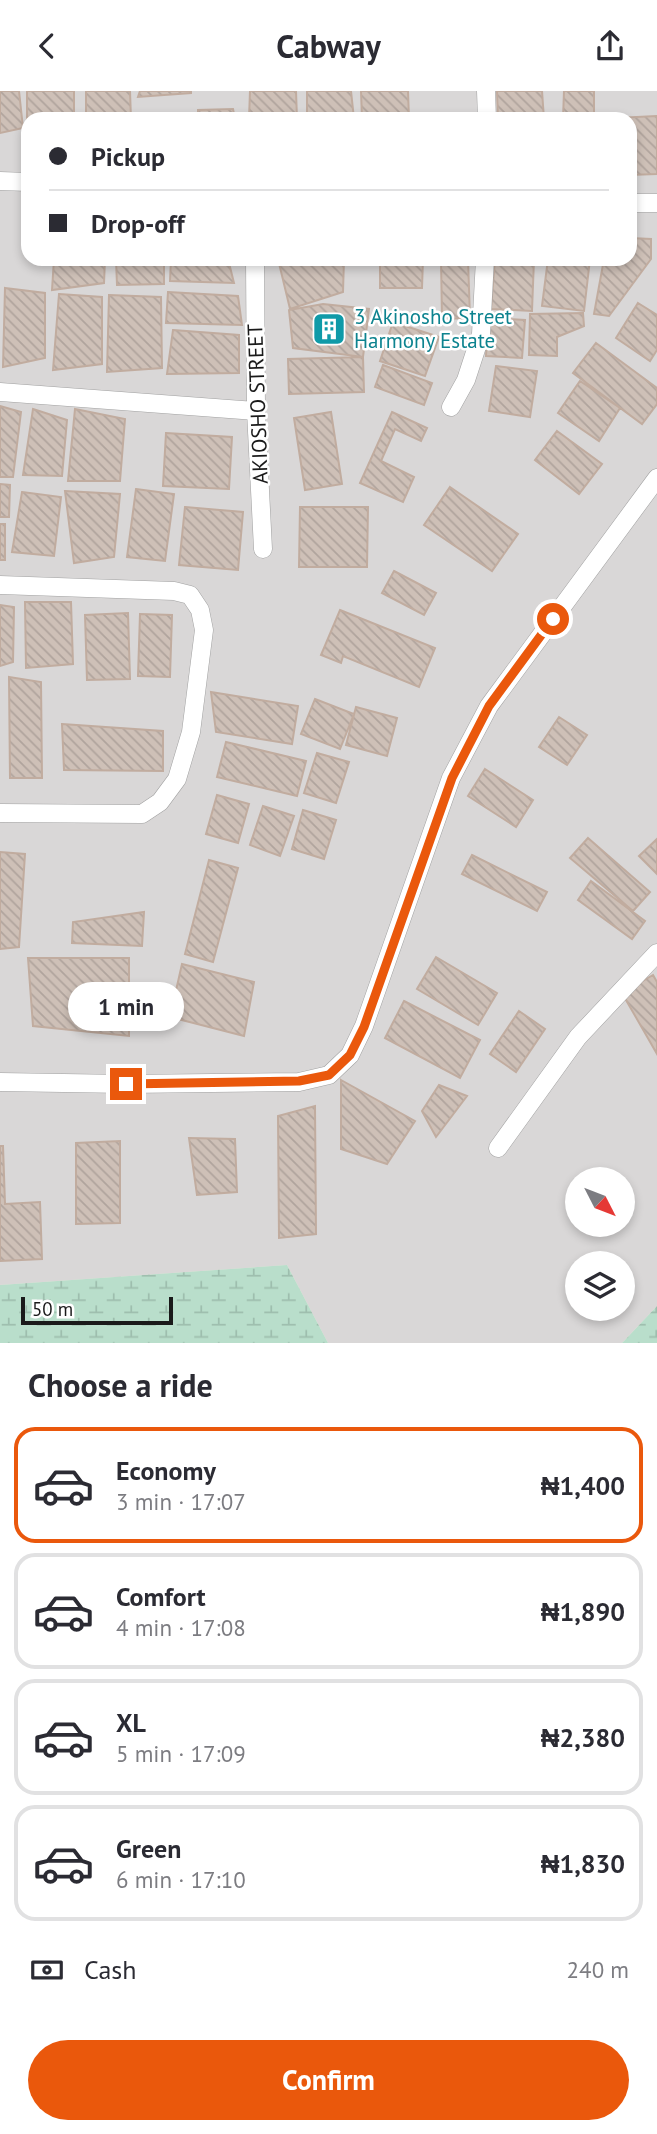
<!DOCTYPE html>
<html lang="en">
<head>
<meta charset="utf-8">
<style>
  body { margin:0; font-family:"PT Sans",sans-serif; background:#f2f2f3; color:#2b2b33; height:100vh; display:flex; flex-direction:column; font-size:26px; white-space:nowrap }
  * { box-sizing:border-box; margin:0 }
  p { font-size:23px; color:#7c7c81 }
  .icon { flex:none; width:38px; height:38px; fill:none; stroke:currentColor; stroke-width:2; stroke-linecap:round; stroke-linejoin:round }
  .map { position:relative; height:1252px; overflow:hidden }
  .details { display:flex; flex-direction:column; background:#fff; flex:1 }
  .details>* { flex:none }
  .top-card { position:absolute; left:21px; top:21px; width:616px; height:154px; border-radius:21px; box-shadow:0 4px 10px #0003; display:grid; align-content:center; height:154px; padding:0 28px; background:#fff }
  .needle { width:46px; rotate:132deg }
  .buttons { position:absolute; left:565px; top:1076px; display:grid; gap:14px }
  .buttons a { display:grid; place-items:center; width:70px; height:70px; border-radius:50%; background:#fff; box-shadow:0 4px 10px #0003; font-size:35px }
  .scale { position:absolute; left:21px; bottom:18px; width:152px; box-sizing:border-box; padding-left:7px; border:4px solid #1a1a1a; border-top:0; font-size:19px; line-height:24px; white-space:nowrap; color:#1a1a1a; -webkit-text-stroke:5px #fff; paint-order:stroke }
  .end { position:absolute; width:32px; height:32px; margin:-16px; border:9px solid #ea580c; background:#fff; box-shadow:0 0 0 4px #fff }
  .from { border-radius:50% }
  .bubble { position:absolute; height:49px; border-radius:24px; background:#fff; box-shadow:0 4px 10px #0003; font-size:23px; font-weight:600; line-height:49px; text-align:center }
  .top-card b { display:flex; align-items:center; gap:24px; height:66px; font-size:26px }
  .top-card b+b { border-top:2px solid #e1e1e2 }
  .top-card i { width:18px; height:18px; background:#2b2b33 }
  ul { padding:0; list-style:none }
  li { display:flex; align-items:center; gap:21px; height:116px; margin:0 14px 10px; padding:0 14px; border:4px solid #e1e1e2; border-radius:21px }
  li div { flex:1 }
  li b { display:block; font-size:26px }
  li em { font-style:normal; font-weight:600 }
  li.on { border-color:#ea580c }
  li>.icon { width:63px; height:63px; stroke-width:1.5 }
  h2 { padding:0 28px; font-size:32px; line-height:84px }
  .pay { display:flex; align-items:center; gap:18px; height:77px; padding:0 28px; font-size:26px }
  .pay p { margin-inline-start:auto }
  .primary-button { display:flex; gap:14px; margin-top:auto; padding:14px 28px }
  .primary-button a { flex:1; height:80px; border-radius:42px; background:#ea580c; color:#fff; font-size:28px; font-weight:600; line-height:80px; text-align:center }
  header { display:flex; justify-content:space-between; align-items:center; height:91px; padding:0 28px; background:#fff; font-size:32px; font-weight:600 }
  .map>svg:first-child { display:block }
  .residential { fill:#d9d7d7; fill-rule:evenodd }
  .wetland { fill:url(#wetland-marsh) }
  .building { fill:url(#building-back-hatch); stroke:#c1ac9f; stroke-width:2 }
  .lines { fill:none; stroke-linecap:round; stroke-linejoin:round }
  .street-casing { stroke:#a1a1a1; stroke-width:19 }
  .street { stroke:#fff; stroke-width:18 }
  .route { stroke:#ea580c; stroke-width:9 }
  .labels { text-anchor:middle; stroke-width:5; stroke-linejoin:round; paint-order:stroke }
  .culture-label { font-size:21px; fill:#0d838f; stroke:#fff; text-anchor:start }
  .street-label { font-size:21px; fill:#1a1a1a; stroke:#fff }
</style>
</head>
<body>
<header><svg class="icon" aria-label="back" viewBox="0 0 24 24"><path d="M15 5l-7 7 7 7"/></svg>Cabway<svg class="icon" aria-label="share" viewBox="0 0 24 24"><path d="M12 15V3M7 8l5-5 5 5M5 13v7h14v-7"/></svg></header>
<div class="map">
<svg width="657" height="1252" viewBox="0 0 657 1252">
  <defs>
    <pattern id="wetland-marsh" width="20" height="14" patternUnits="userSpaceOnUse" patternTransform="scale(1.75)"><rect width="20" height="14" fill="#b9decb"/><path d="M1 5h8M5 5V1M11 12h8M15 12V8" fill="none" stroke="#9ebeae"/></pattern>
    <pattern id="building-back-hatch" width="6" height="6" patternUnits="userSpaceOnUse" patternTransform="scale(1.75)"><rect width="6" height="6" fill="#cec0b7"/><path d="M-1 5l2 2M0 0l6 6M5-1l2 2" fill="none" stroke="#b0a49d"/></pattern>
  </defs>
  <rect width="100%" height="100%" fill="#eee8de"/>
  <path class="residential" d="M0 0H657V1215L622 1252H328L287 1174 0 1194ZM28 28H630V168H28ZM578 1088H623V1134H578ZM578 1172H623V1218H578Z"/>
  <path class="wetland" d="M287 1174 328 1252H0V1194Z
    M657 1215V1252H622L624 1250Z"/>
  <path class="building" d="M0 0H19L23 37 0 42Z
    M27 0H74V28H28L27 48Z
    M86 0H130L131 28H86Z
    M140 0H191V2L138 6Z
    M250 0H296L297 28H249Z
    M307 0H351L354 28H307Z
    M361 0H408L409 28H362Z
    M497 0H542L544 28H498Z
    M564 0H594V28H563Z
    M233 18 235 28H198V19Z
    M657 25V83L630 84V28L616 27Z
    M630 147 651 148V168L609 225 594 223 604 168H630Z
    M54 168H105L104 192 52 199Z
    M116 168H164V193L117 194Z
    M171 168H228L234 192 170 190Z
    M278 168H344L343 201 290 218Z
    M380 168H423L422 197H380Z
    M468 168 470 227 442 228 441 169Z
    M495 168H534L532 220 491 218Z
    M548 168H590L584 220 542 215Z
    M5 197 45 202V267L3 276Z
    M168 201 238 205 242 234 166 232Z
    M59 203 102 206V273L53 279Z
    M109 204 161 206 162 277 107 281Z
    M638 212 657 224V259L650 270 616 247Z
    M323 213 369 218 363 266 293 257 289 219Z
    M583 222 584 235 557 246V265L529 264 530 223Z
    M488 227 525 229 522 267 486 265Z
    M393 231 439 246 425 285 380 270Z
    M173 239 239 244V282L167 283Z
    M596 252 657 297V313L642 333 573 282Z
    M363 266 364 301 289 303 288 268Z
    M383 274 432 292 424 314 375 296Z
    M496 275 537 280 530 326 489 320Z
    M580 290 620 317 599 350 558 322Z
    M0 315 21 321 13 386H0Z
    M33 318 67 329 62 385 23 384Z
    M75 318 125 328 120 390H68Z
    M331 321 342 393 305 399 294 327Z
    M392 321 427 337 421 350 395 338 381 370 414 386 403 411 360 392Z
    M557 340 602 373 579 403 535 369Z
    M166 342 232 346 229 398 163 395Z
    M0 393 10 394 9 426H0Z
    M450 396 518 443 492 480 424 434Z
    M136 398 174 403 165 470 127 466Z
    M65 400 120 403 114 466 74 472Z
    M22 401 61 406 54 465 12 461Z
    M185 416 243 421 238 479 179 474Z
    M300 416H368L367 476H299Z
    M0 433H5V469H0Z
    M394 480 436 502 424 524 382 502Z
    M25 511H71L73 573 26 577Z
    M0 514 14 516 13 571 0 575Z
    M340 519 435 557 419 596 343 565 341 572 321 564Z
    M128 522 130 588 87 589 85 524Z
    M140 523 172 524 170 586 138 585Z
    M9 586 41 591 42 687H10Z
    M211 601 298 615 292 653 216 641Z
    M315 608 354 623 340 658 301 643Z
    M356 616 397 627 387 665 346 654Z
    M559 626 587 644 567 674 539 656Z
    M62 633 163 640V680L64 679Z
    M226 651 306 670 297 705 217 686Z
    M317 662 349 671 336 712 304 702Z
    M485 678 533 709 516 736 468 705Z
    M217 704 249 713 238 752 206 743Z
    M263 715 294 725 280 765 250 754Z
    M303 719 336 729 324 768 292 758Z
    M588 747 650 801 633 820 570 767Z
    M657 748V783L639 765Z
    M0 761 25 763 19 856 0 858Z
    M472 764 547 801 537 820 462 783Z
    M209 769 238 777 213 871 185 863Z
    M591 790 645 830 632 848 578 809Z
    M144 821 142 855 72 852 73 831Z
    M436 866 497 902 478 934 417 898Z
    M28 867H129V945L33 935Z
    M182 873 254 891 244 945 170 926Z
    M653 884 657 891V963L622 902Z
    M404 910 480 949 460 987 385 947Z
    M519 920 545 938 516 981 490 963Z
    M341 989 415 1030 387 1073 341 1058Z
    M439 994 467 1005 436 1046 422 1020Z
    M315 1015 316 1143 279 1147 278 1025Z
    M189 1047 235 1048 237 1101 197 1104Z
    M120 1050V1132L76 1133V1052Z
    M0 1055H3L5 1113 40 1111 42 1168 0 1170Z"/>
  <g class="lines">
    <defs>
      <path id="street" d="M486 0 487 28
        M0 90 28 91
        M630 112H657
        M255 168 256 320 263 458
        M0 301 256 320
        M451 316 466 289 481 243 485 168
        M0 494 174 500 190 504 200 519 204 539 191 641 177 688 160 711 142 723 0 722
        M0 991 126 993 299 991 329 984 350 964 364 935 451 687 489 615 657 387
        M498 1057 578 946 657 862"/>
    </defs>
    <use href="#street" class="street-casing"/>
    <use href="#street" class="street"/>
  </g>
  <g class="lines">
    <path class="route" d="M126 993 299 990 329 984 350 964 364 936 452 687 489 615 553 528"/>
  </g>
  <defs>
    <symbol id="building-square" viewBox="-11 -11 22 22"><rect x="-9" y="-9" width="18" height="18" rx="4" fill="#0f9aa8" stroke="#fff"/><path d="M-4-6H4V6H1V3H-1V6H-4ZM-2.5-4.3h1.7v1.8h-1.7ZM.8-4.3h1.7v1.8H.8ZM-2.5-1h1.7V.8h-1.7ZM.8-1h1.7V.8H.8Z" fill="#fff"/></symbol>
  </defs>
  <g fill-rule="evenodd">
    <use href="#building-square" x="310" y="219" width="38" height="38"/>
  </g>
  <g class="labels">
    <g class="culture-label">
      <text x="354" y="233">3 Akinosho Street<tspan x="354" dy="24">Harmony Estate</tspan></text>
    </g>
    <g class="street-label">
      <text transform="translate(258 313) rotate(-92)" y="7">AKIOSHO STREET</text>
    </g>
  </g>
</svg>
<div class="buttons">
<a><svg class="needle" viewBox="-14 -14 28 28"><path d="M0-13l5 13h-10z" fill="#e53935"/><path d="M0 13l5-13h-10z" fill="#7c7c81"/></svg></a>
<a><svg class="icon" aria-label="layers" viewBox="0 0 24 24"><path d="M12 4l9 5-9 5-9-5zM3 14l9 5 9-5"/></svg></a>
</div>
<div class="scale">50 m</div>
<i class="end from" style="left:553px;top:528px"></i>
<i class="end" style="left:126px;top:993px"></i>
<div class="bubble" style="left:68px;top:891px;width:116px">1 min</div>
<div class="top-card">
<b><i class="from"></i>Pickup</b>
<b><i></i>Drop-off</b>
</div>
</div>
<section class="details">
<h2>Choose a ride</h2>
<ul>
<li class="on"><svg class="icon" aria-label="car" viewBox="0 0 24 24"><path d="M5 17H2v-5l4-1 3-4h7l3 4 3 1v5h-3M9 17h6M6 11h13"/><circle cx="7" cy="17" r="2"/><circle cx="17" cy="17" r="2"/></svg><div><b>Economy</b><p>3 min · 17:07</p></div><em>₦1,400</em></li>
<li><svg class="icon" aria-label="car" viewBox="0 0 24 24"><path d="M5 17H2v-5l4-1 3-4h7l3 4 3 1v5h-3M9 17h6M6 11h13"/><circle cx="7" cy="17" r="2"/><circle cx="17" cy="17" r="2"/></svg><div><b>Comfort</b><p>4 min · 17:08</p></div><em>₦1,890</em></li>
<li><svg class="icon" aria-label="car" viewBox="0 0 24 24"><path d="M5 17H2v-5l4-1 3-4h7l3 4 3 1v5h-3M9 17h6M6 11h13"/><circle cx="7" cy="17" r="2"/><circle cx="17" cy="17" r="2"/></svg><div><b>XL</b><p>5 min · 17:09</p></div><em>₦2,380</em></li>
<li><svg class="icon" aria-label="car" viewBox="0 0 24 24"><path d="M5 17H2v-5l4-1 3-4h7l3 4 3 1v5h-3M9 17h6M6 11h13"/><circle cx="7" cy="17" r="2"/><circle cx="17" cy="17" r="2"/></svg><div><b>Green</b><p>6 min · 17:10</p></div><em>₦1,830</em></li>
</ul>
<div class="pay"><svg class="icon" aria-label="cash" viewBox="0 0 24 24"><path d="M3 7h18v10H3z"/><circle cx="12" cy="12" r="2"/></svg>Cash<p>240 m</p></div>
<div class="primary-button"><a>Confirm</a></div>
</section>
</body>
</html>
